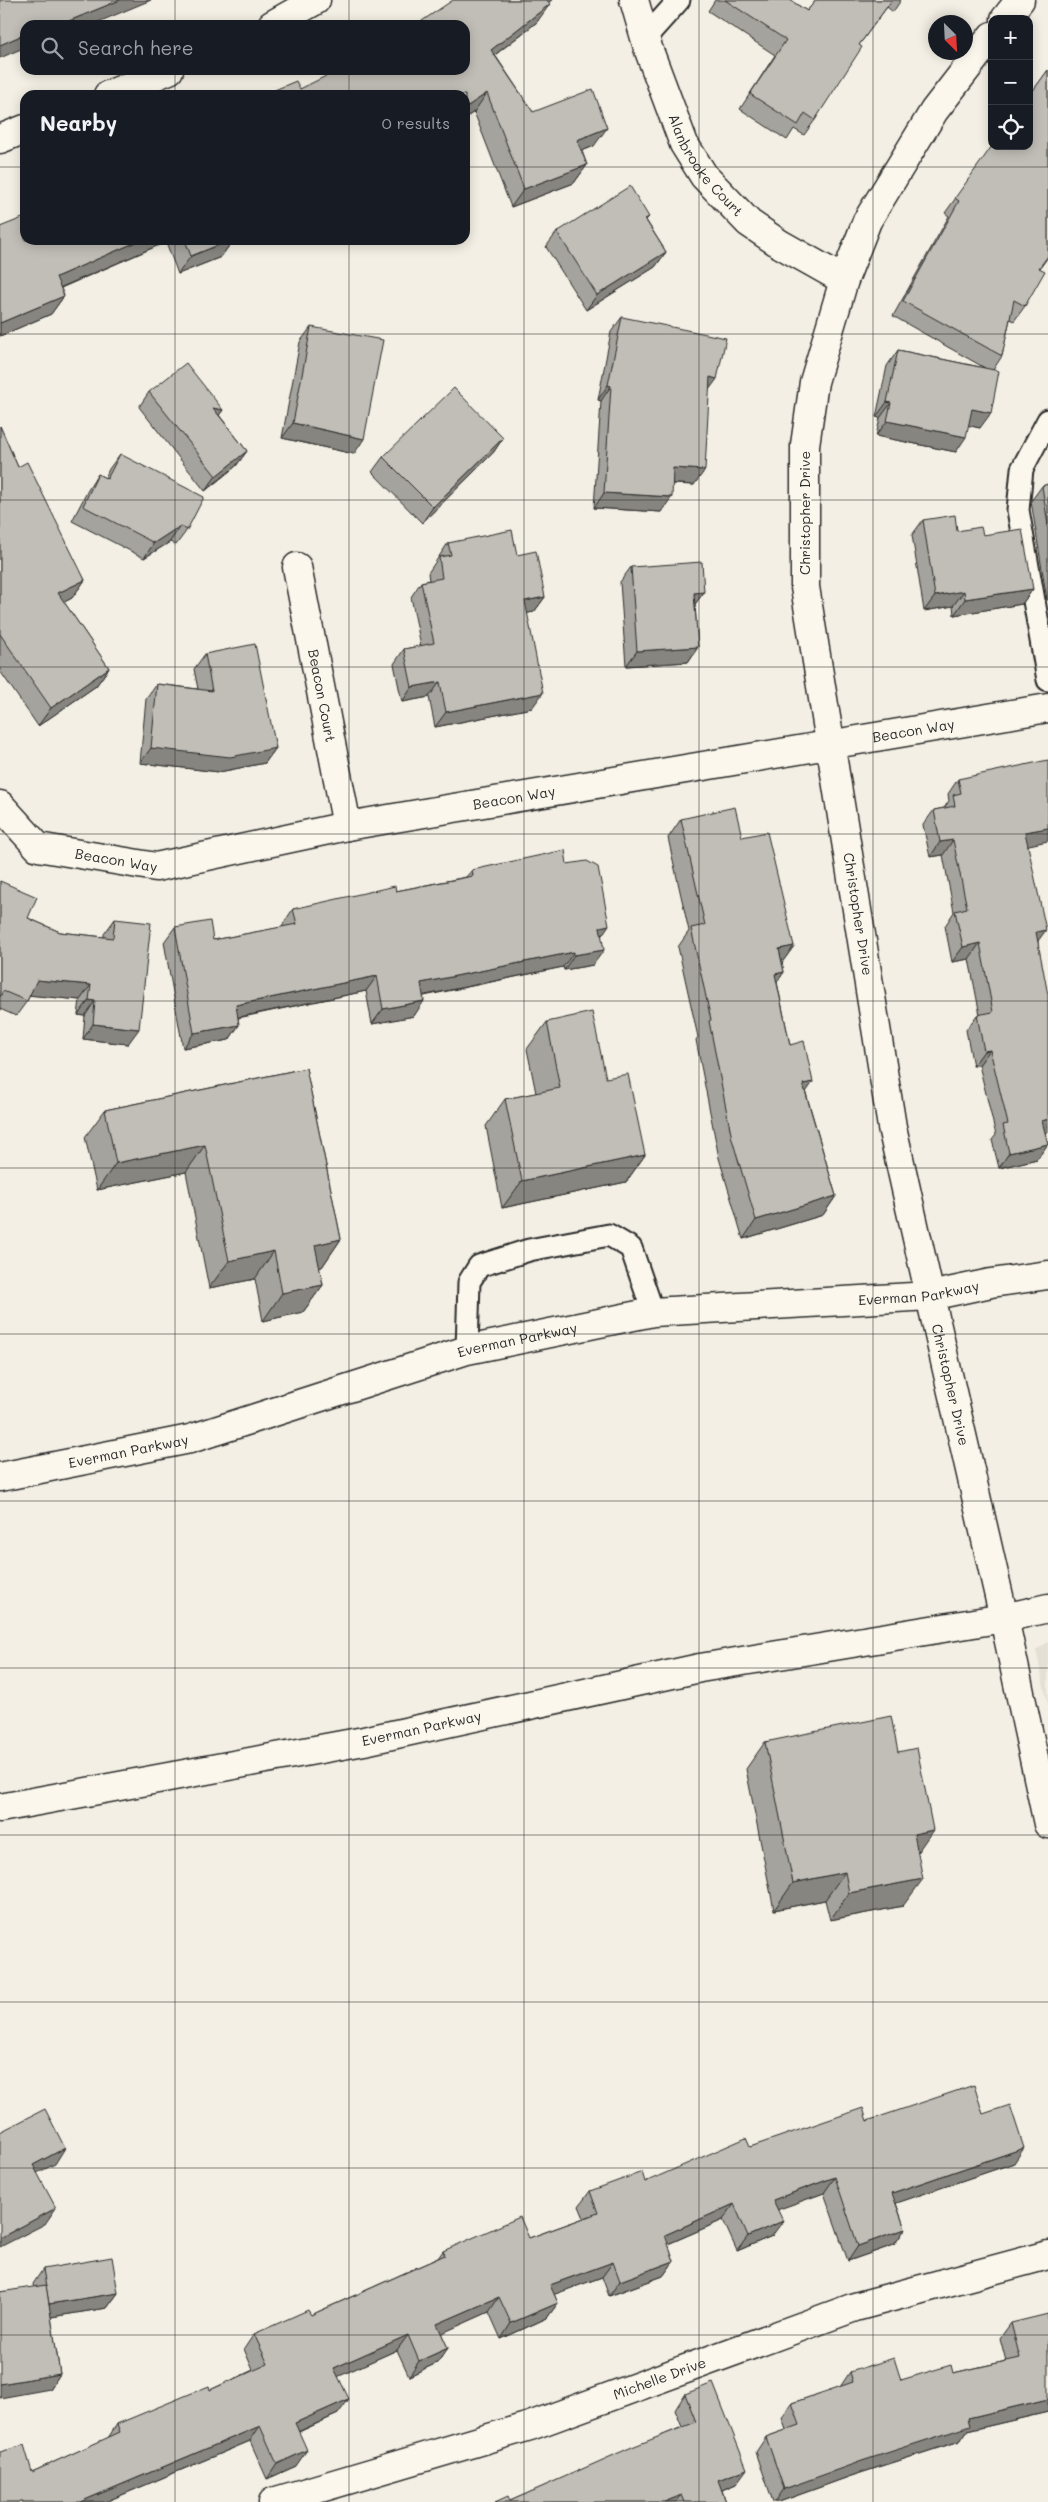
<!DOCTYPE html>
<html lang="en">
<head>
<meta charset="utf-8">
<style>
  body { margin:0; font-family:Mali,sans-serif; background:#20242c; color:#f1f3f6 }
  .controls { position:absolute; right:15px; top:15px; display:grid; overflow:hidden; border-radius:10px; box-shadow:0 2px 12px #0003 }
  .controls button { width:45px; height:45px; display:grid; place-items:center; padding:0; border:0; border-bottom:1px solid #363941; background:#171b24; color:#f1f3f6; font:25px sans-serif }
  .compass { position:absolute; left:928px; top:15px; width:45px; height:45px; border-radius:50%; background:#171b24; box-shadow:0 2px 12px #0003; rotate:156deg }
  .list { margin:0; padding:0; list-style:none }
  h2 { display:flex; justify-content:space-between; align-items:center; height:65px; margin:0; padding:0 20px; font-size:21px }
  h2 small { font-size:16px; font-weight:400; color:#9ea1a6 }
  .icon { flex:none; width:28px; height:28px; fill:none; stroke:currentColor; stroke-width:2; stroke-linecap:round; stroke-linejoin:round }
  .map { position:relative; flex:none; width:1048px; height:2502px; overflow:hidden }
  .search { position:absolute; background:#171b24; box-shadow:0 2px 12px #0003; left:20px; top:20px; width:450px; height:55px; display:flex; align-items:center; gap:12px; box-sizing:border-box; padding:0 18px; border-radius:15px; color:#9ea1a6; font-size:19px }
  .panel { position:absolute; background:#171b24; box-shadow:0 2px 12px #0003; left:20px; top:90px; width:450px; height:155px; border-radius:15px }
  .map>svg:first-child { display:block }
  .built { fill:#e4e0d6 }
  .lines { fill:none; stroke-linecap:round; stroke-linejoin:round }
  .lane-casing { stroke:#2b2b2b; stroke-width:25 }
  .street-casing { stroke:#2b2b2b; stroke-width:31 }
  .secondary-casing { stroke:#2b2b2b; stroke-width:31 }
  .lane { stroke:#fbf7ec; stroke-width:21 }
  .street { stroke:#fbf7ec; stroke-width:28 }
  .secondary { stroke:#fbf7ec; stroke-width:28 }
  .wall { fill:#a5a39d; stroke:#2b2b2b }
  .shaded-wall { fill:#86857f; stroke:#2b2b2b }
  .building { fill:#c0beb6; stroke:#2b2b2b }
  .grid { fill:none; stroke:#2b2b2b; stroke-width:1; stroke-opacity:0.55 }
  .labels { text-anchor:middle; stroke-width:4; stroke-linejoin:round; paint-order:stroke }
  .street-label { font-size:14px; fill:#2b2b2b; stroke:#fbf7ec }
</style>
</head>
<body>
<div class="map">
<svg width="1048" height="2502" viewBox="0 0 1048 2502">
  <rect width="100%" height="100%" fill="#f3efe4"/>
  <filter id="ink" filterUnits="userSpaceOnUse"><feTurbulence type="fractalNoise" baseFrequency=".02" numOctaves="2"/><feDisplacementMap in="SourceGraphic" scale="10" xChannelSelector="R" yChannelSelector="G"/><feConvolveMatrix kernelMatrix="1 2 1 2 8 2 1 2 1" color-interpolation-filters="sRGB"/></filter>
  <g filter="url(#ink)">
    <polygon class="built" points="1048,1642 1048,1705 1036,1650"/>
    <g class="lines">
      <g class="lane-casing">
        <g id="lane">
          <polyline points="645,38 679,0"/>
          <polyline points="1048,420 1022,469 1018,510 1048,680"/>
          <polyline points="467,1350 469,1282 479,1266 529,1250 609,1235 631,1248 653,1312"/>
        </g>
      </g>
      <g class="street-casing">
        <g id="street">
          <path id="s1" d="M634,0L648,48L684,144L704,176L749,223L780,244L844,280"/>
          <polyline points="1005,19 1020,0"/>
          <polyline points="272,25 316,0"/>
          <polyline points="108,95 169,70"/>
          <polyline points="0,139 25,129"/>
          <path id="s2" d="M297,567L347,826"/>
          <path id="s3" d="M0,805L38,847L156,867L347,826L1048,708"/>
          <polyline points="930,1296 892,1127 805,587 805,445 814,382 844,280 867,221 934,111 992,36"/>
          <path id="s4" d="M273,2502L530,2426L855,2307L1048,2255"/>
        </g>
      </g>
      <g class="secondary-casing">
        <g id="secondary">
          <path id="s5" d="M930,1296L1004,1618L1048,1824"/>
          <path id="s6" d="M0,1477L190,1439L467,1350L653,1312L930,1296L991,1283L1048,1275"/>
          <path id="s7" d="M0,1808L364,1741L700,1668L1004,1618L1048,1608"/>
        </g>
      </g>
      <use href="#lane" class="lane"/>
      <use href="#street" class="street"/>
      <use href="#secondary" class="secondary"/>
    </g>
    <g class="wall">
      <polygon points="453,0 552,0 549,2 537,22 495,55 533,112 594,146 582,151 587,165 574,183 511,207 474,112 465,118 465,95 300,89 465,70"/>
      <polygon points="715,0 790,0 807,11 816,0 901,0 893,12 887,7 859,45 815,120 804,135 794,129 787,140 740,109 775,55 708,11"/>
      <polygon points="25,25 25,52 23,53 21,49"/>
      <polygon points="1048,70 1048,257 1040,268 1025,306 1014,321 1010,319 1002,356 993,370 980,428 968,425 956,452 876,436 880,418 876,417 887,366 898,350 985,368 893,316 949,216 945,213"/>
      <polygon points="649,217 646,220 666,252 655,267 586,310 546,247 557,232"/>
      <polygon points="0,227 25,240 233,240 221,257 178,274 166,242 61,288 64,296 51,314 0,336"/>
      <polygon points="622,317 709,390 694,485 672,484 661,512 594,508 601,401 598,400 611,332"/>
      <polygon points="311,327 354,454 282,438 300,342"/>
      <polygon points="149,392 223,410 219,415 247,451 236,466 205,491 139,407"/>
      <polygon points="0,426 18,467 85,580 72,598 64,602 109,668 96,686 38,726 0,671"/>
      <polygon points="503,438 493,453 422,523 372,472 383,457"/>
      <polygon points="120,454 187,530 176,545 170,542 144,558 72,521 88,490 98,474 105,478 109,469"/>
      <polygon points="1048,484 1048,600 1047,600 1031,501 1042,486"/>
      <polygon points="923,520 957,531 983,535 1033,589 1022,604 954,615 953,606 924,611 912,535"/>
      <polygon points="448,543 517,555 545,597 534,612 527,613 532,708 435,727 429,697 402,702 394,664 404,649 421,646 411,597 421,582 429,580 428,573"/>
      <polygon points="631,567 704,592 695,604 698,647 688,662 626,666 620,582"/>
      <polygon points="205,654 276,748 265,763 219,772 140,763 146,699 157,684 198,689 194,669"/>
      <polygon points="958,779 1028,845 1038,941 1045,1133 1048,1144 1037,1159 999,1168 992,1140 996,1135 979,1065 973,1066 966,1030 977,1015 980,1015 969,959 952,962 945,926 954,912 943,855 930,857 923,825 934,810 944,808 949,801 948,794"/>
      <polygon points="681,819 742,837 794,946 782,962 784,972 777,982 790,1045 806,1093 836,1196 823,1215 743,1239 719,1158 696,1040 698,1037 678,947 689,931 668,838"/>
      <polygon points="567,864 601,936 593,965 564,970 563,967 424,996 414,1016 372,1024 366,991 238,1018 239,1025 229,1040 183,1048 164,942 175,927 213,940 283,927 283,924 293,909 396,891 466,877 472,870"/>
      <polygon points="0,881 28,918 60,932 104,937 104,934 115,919 128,1044 83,1039 85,1016 78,1015 80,1000 30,995 27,1001 16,1016 0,1009"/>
      <polygon points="547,1022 606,1078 645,1155 626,1182 502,1208 486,1126 505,1099 536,1093 527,1049"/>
      <polygon points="306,1068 341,1239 322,1267 319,1267 323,1285 303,1312 263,1321 255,1279 209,1288 186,1172 97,1190 85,1137 105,1110"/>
      <polygon points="765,1742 898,1752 917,1853 903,1906 830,1920 825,1900 774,1910 746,1769"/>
      <polygon points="983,2114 1014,2163 896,2203 905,2229 894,2245 848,2261 824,2193 778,2209 772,2236 737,2251 723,2220 668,2244 674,2261 663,2276 609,2296 602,2277 554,2294 558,2303 547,2318 501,2339 489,2312 441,2333 448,2348 437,2363 409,2376 397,2350 338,2376 338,2414 299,2432 296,2466 267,2479 250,2441 105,2502 0,2502 32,2472 108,2438 117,2424 210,2390 253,2370 244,2349 254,2334 311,2315 438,2258 443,2251 529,2238 584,2218 579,2206 590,2191 645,2182 750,2147 867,2121"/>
      <polygon points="43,2269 118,2293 107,2308 51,2317 60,2374 50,2389 33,2284"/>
      <polygon points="1011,2323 1048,2412 967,2431 960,2441 851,2476 779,2502 773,2502 756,2452 766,2437 786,2430 782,2418 792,2403 840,2387 850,2372 901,2380 953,2373 1006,2361 1000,2338"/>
      <polygon points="685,2394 736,2484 722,2490 726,2502 495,2502 510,2501 682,2427 675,2410"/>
    </g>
    <g class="shaded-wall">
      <polygon points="120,0 151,0 91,25 59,25"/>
      <polygon points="550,4 537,22 478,68 491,50"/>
      <polygon points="25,34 25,44 21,49 0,58 0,45"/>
      <polygon points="487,93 474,112 465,118 465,108"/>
      <polygon points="607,128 594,146 564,158 577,140"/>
      <polygon points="587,165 574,183 511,207 524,189"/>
      <polygon points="141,240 167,240 166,242 43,295 56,277"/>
      <polygon points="231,240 233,240 221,257 178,274 191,256"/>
      <polygon points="666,252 655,267 586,310 597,295"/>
      <polygon points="64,296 51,314 0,336 0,323"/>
      <polygon points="710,377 717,379 706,394"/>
      <polygon points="608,385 611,386 601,401 598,400"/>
      <polygon points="887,402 891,403 880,418 876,417"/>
      <polygon points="213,408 223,410 212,425"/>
      <polygon points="972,409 991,413 980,428 961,424"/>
      <polygon points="887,421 966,437 956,452 876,436"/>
      <polygon points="293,423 364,439 354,454 282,438"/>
      <polygon points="503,438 493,453 422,523 433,507"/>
      <polygon points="247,451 236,466 205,491 216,476"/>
      <polygon points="673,468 705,470 694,485 663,483"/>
      <polygon points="604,493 672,497 661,512 594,508"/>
      <polygon points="180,526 170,542 144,558 154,543"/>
      <polygon points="85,580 72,598 45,612 58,593"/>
      <polygon points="1033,589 1022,604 954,615 965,599"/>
      <polygon points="964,591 953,606 924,611 935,596"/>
      <polygon points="704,592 693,607 694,593"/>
      <polygon points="545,597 534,612 514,616 525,601"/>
      <polygon points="698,647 688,662 626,666 637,651"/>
      <polygon points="109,668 96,686 38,726 51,708"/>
      <polygon points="440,682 429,697 402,702 412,687"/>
      <polygon points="543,693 532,708 435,727 446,712"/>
      <polygon points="151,748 276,748 265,763 219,772 140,763"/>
      <polygon points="1048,828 1048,841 1015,848 1025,832"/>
      <polygon points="953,840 943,855 930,857 940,842"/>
      <polygon points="609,925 598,941 600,927"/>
      <polygon points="1046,930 1035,945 1036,932"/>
      <polygon points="980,943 969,959 952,962 963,947"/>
      <polygon points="794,946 781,964 779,949"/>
      <polygon points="604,950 593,965 564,970 574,955"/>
      <polygon points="574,952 563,967 411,998 421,983"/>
      <polygon points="784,972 771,991 775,974"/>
      <polygon points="377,976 366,991 225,1020 236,1005"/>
      <polygon points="37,980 91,985 80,1000 26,995"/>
      <polygon points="89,1000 95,1001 85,1016 78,1015"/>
      <polygon points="424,1001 414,1016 372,1024 383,1009"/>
      <polygon points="93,1024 139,1029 128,1044 83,1039"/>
      <polygon points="239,1025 229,1040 183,1048 194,1033"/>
      <polygon points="990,1050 979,1065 973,1066 984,1051"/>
      <polygon points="813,1082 800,1101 803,1084"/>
      <polygon points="1048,1119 1048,1132 1031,1136 1042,1121"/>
      <polygon points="1048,1144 1037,1159 999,1168 1009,1153"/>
      <polygon points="205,1145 186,1172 97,1190 116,1163"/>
      <polygon points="645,1155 626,1182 502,1208 522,1181"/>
      <polygon points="836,1196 823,1215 743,1239 756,1220"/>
      <polygon points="341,1239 322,1267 295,1272 315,1245"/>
      <polygon points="274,1251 255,1279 209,1288 229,1261"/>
      <polygon points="323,1285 303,1312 263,1321 282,1293"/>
      <polygon points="933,1830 914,1857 914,1834"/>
      <polygon points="845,1872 825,1900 774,1910 793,1883"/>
      <polygon points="923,1879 903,1906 830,1920 849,1893"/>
      <polygon points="65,2148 55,2164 23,2180 33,2165"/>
      <polygon points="1024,2148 1014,2163 882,2208 892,2193"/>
      <polygon points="835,2177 824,2193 763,2215 773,2200"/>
      <polygon points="734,2204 723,2220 654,2250 665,2235"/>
      <polygon points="56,2208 45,2224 0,2247 0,2238"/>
      <polygon points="783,2221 772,2236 737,2251 748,2236"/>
      <polygon points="905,2229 894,2245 848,2261 858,2246"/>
      <polygon points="674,2261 663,2276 609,2296 620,2281"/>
      <polygon points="613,2262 602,2277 539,2300 550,2285"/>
      <polygon points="118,2293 107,2308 39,2319 49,2304"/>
      <polygon points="499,2297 489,2312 427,2340 437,2324"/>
      <polygon points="558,2303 547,2318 501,2339 511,2323"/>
      <polygon points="408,2335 397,2350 324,2383 334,2368"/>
      <polygon points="448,2348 437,2363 409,2376 419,2361"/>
      <polygon points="60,2374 50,2389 0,2398 0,2384"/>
      <polygon points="349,2399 338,2414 284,2438 295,2423"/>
      <polygon points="1048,2399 1048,2412 967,2431 960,2441 851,2476 779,2502 775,2502 784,2489 968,2418"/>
      <polygon points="260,2426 250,2441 105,2502 80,2502"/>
      <polygon points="307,2450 296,2466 267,2479 277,2464"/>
      <polygon points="747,2469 736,2484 708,2496 718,2480"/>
      <polygon points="682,2495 676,2502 664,2502"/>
    </g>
    <g class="building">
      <polygon points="0,0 120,0 59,25 25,25 25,34 0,45"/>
      <polygon points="453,0 547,0 550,4 491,50 533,112 593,89 607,128 577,140 587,165 524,189 487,93 465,108 465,95 263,95 296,81 300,89 338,70 465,70 465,25 416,25"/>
      <polygon points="725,0 790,0 807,11 816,0 892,0 859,45 862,47 815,120 805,113 798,125 750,94 786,40"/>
      <polygon points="1048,70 1048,256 1039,268 1045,271 1025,306 1014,300 1002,356 903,301 959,201 955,198 992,146 1029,146 1029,96"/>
      <polygon points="630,186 649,217 645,219 666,252 597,295 557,232"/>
      <polygon points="25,217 25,240 141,240 56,277 64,296 0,323 0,227"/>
      <polygon points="185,240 231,240 191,256"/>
      <polygon points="622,317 726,338 717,379 710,377 705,470 673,468 672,497 604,493 611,386 608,385"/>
      <polygon points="311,327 383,340 364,439 293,423"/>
      <polygon points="898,350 999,371 991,413 972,409 966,437 887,421 891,403 887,402"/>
      <polygon points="186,363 223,410 213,408 247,451 216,476 149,392"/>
      <polygon points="454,388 503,438 433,507 383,457"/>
      <polygon points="0,426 18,467 27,462 85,580 58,593 109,668 51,708 0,634"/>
      <polygon points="120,454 204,497 187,530 180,526 154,543 83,506 98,474 107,479"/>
      <polygon points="1048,484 1048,525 1042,486"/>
      <polygon points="955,515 957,531 981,527 983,535 1022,529 1033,589 965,599 964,591 935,596 923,520"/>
      <polygon points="512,530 517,555 536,551 545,597 525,601 543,693 446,712 440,682 412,687 404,649 434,643 421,582 442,578 439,557 451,555 448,543"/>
      <polygon points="702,562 704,592 694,593 698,647 637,651 631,567"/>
      <polygon points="255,644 276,748 230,757 151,748 157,684 212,691 205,654"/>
      <polygon points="1048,760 1048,828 1025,832 1046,930 1036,932 1048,995 1048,1119 1042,1121 1048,1144 1009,1153 1003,1125 1008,1124 990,1050 984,1051 977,1015 993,1012 980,943 963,947 955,911 967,908 953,840 940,842 934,810 955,806 953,795 961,793 958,779"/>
      <polygon points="735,807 742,837 767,832 794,946 779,949 784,972 775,974 790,1045 804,1041 813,1082 803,1084 836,1196 756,1220 732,1139 709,1021 711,1020 691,928 705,925 681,819"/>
      <polygon points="565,850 567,864 587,861 598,867 609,925 600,927 604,950 574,955 574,952 421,983 424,1001 383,1009 377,976 236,1005 239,1025 194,1033 175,927 210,921 213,940 297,924 293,909 395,886 396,891 473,876 472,870"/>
      <polygon points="0,881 37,897 28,918 60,932 113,938 115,919 151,923 139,1029 93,1024 95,1001 89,1000 91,985 37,980 27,1001 3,991 0,997"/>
      <polygon points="592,1012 606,1078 628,1074 645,1155 522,1181 505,1099 560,1088 547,1022"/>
      <polygon points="306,1068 341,1239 315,1245 323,1285 282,1293 274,1251 229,1261 205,1145 116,1163 105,1110"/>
      <polygon points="891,1716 898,1752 917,1748 933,1830 914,1834 923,1879 849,1893 845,1872 793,1883 765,1742"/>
      <polygon points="974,2085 983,2114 1010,2105 1024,2148 892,2193 905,2229 858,2246 835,2177 773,2200 783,2221 748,2236 734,2204 665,2235 674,2261 620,2281 613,2262 550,2285 558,2303 511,2323 499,2297 437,2324 448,2348 419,2361 408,2335 334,2368 349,2399 295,2423 307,2450 277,2464 260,2426 80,2502 0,2502 0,2452 24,2445 32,2472 120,2432 117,2424 209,2386 210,2390 268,2364 254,2334 308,2310 311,2315 445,2255 443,2251 520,2217 529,2238 598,2213 590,2191 642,2172 645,2182 746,2138 750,2147 863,2108 867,2121"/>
      <polygon points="45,2109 65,2148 33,2165 56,2208 0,2238 0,2132"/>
      <polygon points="112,2257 118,2293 49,2304 43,2269"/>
      <polygon points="46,2285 60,2374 0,2384 0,2292"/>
      <polygon points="1048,2314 1048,2399 968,2418 970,2426 862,2461 784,2489 766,2437 800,2425 792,2403 853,2382 850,2372 894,2358 901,2380 951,2365 953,2373 1020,2358 1011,2323"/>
      <polygon points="713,2383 747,2469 718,2480 726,2502 685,2502 682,2495 664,2502 495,2502 508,2496 510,2501 632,2447 696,2422 685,2394"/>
    </g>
  </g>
  <path class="grid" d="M175,0V25M349,0V25M524,0V2502M699,0V2502M873,0V2502M175,70V95M349,70V95M0,167H25M465,167H1048M175,240V2502M349,240V2502M0,334H1048M0,500H1048M0,667H1048M0,834H1048M0,1001H1048M0,1168H1048M0,1334H1048M0,1501H1048M0,1668H1048M0,1835H1048M0,2002H1048M0,2168H1048M0,2335H1048"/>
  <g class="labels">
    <g class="street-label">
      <text dy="5" stroke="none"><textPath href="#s1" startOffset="182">Alanbrooke Court</textPath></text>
      <text transform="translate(805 513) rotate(-90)" y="5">Christopher Drive</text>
      <text dy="5" stroke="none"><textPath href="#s2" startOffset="131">Beacon Court</textPath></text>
      <text dy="5" stroke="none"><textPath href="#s3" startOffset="946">Beacon Way</textPath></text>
      <text dy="5" stroke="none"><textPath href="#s3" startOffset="541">Beacon Way</textPath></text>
      <text dy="5" stroke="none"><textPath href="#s3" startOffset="136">Beacon Way</textPath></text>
      <text transform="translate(858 914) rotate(81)" y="5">Christopher Drive</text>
      <text dy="5" stroke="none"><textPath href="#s6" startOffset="941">Everman Parkway</textPath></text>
      <text dy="5" stroke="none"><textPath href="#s6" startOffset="536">Everman Parkway</textPath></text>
      <text dy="5" stroke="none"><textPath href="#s5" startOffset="91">Christopher Drive</textPath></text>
      <text dy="5" stroke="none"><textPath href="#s6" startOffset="131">Everman Parkway</textPath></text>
      <text dy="5" stroke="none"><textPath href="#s7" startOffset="429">Everman Parkway</textPath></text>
      <text dy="5" stroke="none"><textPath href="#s4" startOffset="406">Michelle Drive</textPath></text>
    </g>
  </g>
</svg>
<div class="controls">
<button>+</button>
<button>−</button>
<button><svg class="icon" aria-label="locate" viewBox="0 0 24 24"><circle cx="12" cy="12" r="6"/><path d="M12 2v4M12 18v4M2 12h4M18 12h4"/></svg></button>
</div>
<svg class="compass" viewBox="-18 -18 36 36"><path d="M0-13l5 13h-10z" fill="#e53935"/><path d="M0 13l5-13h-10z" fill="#9ea1a6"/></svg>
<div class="search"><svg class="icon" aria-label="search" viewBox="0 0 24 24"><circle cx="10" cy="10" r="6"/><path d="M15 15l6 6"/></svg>Search here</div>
<section class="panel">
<h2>Nearby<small>0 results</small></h2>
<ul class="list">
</ul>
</section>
</div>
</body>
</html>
